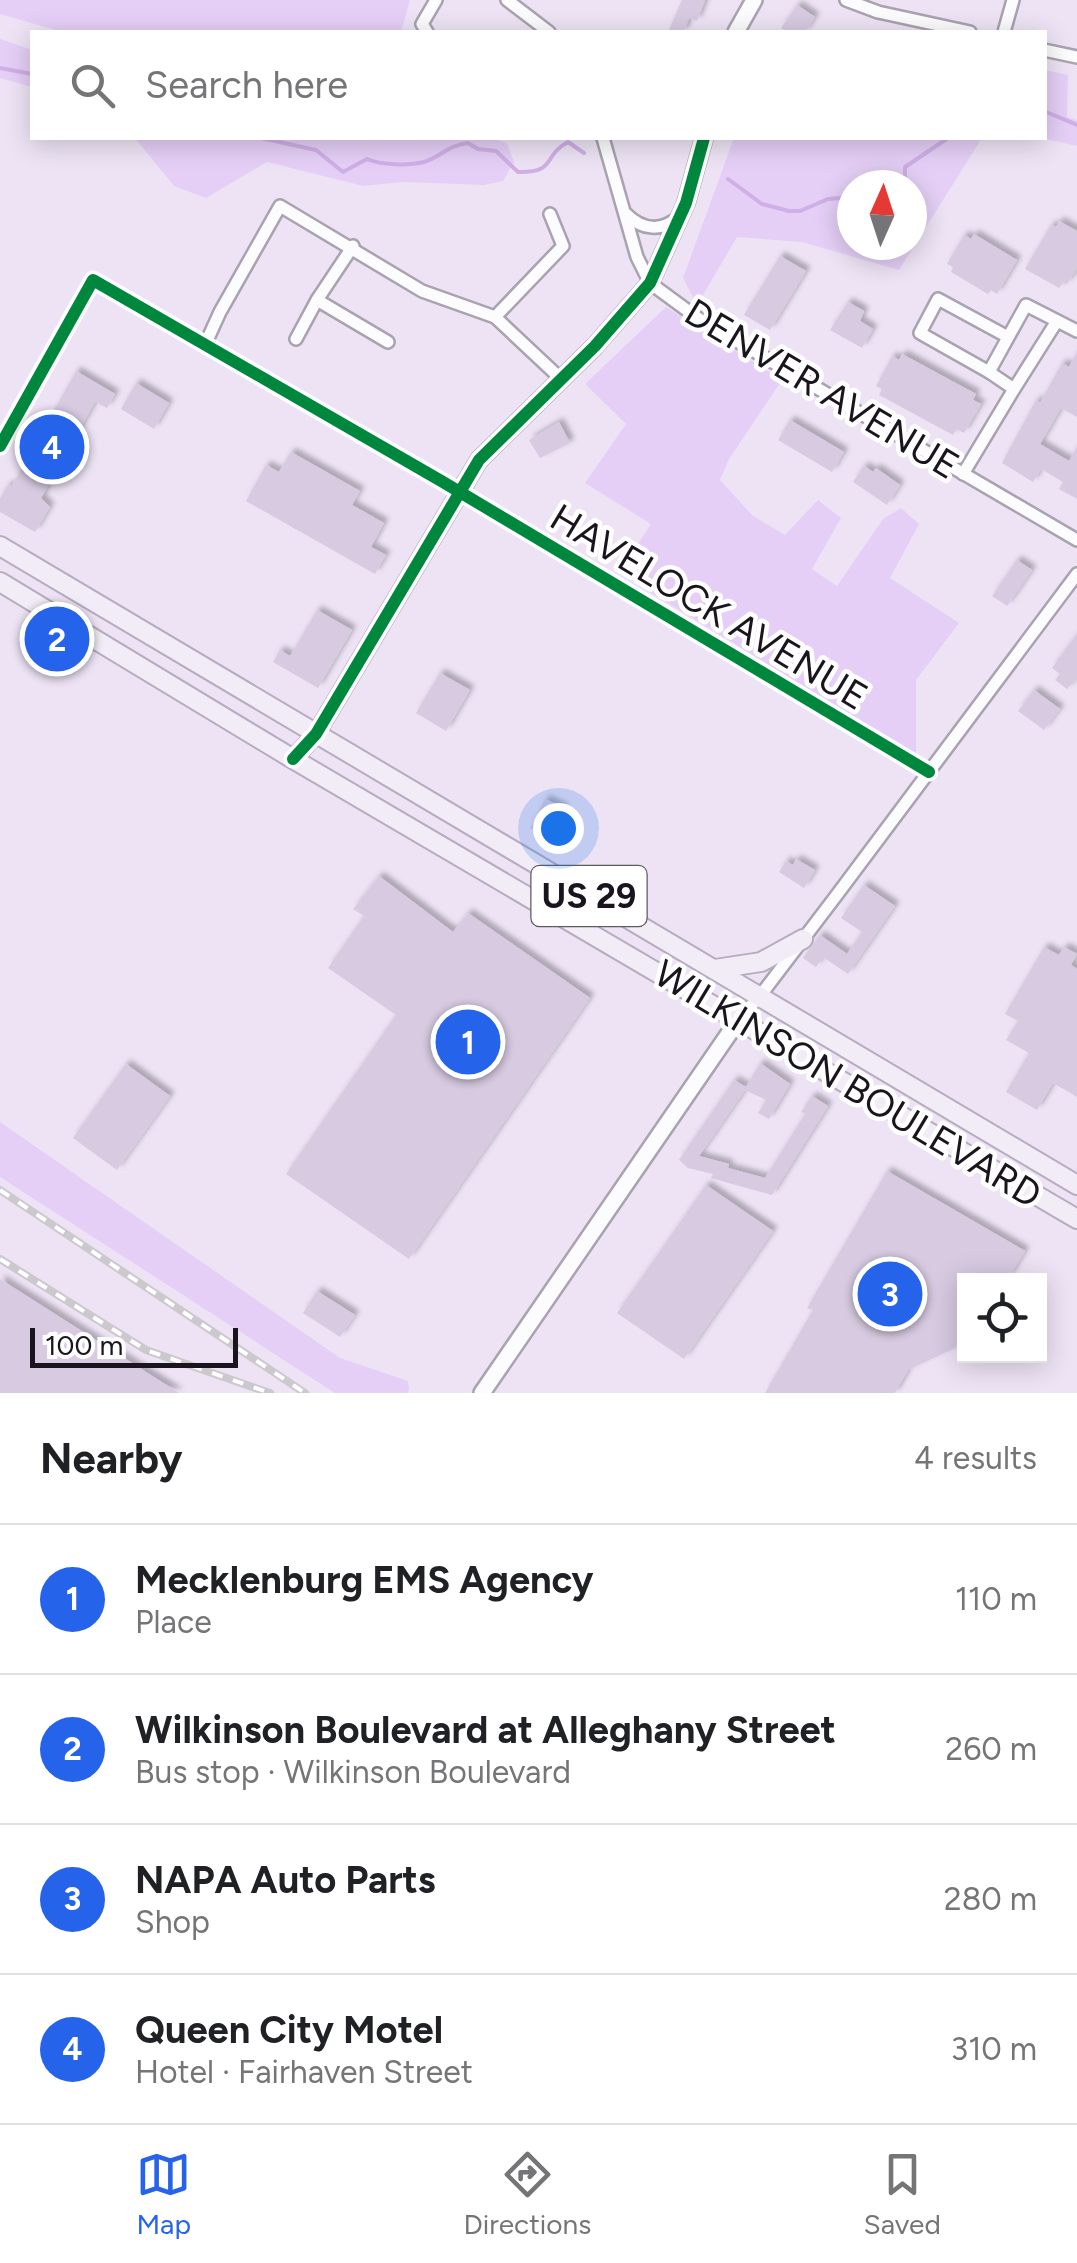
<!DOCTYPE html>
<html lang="en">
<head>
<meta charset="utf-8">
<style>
  body { margin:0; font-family:Figtree,sans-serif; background:#f2f2f2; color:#202124 }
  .controls { position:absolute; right:30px; bottom:30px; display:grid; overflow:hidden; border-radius:0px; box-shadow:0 5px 25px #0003 }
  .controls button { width:90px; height:90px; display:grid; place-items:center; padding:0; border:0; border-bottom:2px solid #e0e0e0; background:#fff; color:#202124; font:50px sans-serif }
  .compass { position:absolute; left:837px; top:170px; width:90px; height:90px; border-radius:50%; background:#fff; box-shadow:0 5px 25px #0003; rotate:3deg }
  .scale { position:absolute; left:30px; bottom:25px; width:208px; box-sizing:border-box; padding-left:10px; border:5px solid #1a141f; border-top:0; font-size:28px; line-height:35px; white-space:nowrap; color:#1a141f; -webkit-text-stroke:8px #fff; paint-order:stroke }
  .you { position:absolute; left:558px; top:828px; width:35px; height:35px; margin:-25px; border:8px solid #fff; border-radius:50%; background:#1a73e8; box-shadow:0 0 0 15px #1a73e833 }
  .badge { display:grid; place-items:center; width:65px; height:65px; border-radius:50%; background:#2563eb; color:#fff; font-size:32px; font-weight:700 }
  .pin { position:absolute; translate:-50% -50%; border:5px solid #fff; box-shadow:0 2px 10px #0006 }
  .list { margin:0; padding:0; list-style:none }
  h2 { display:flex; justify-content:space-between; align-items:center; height:130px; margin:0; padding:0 40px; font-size:42px }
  h2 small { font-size:32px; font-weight:400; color:#757577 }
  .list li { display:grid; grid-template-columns:65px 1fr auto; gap:30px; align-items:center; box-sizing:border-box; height:150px; padding:0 40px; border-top:2px solid #e0e0e0 }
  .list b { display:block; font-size:38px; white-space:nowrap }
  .list p { margin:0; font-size:32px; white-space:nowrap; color:#757577 }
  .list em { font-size:32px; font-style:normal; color:#757577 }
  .icon { flex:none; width:55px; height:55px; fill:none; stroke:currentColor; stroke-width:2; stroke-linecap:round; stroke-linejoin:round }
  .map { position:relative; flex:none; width:1077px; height:1393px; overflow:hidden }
  .search { position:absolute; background:#fff; box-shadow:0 5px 25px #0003; left:30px; right:30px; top:30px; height:110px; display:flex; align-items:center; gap:25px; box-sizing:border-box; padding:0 35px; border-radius:0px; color:#757577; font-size:38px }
  .sheet { height:730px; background:#fff }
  nav { display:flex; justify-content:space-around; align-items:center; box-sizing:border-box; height:140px; border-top:2px solid #e0e0e0; background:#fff; font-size:28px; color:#757577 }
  nav a { display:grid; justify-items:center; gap:5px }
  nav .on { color:#2563eb }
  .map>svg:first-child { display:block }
  .green { fill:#e5cff6; fill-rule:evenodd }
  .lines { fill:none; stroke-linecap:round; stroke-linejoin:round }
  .stream { stroke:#cfafe6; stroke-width:4 }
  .building { fill:#d7cae1; filter:url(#shadow) }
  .street-casing { stroke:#a9a2af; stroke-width:16 }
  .secondary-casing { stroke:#a9a2af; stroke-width:20 }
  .primary-casing { stroke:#b7abc0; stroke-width:22 }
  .street { stroke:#fcfbfe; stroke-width:11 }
  .secondary { stroke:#fcfbfe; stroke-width:15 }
  .primary { stroke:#f1ecf5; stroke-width:18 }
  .rail-casing { stroke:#cbc9cd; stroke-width:8 }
  .rail { stroke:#fff; stroke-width:4; stroke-dasharray:11; stroke-linecap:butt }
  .cycleway-casing { stroke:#fff; stroke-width:19 }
  .cycleway { stroke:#00873e; stroke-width:12 }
  .labels { text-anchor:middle; stroke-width:9; stroke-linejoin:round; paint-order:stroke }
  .shield { fill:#fff; stroke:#5f5a62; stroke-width:2.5 }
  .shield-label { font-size:35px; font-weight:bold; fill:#1a141f }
  .street-label { font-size:38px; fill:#1a141f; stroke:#fff }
</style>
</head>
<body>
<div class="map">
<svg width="1077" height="1393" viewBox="0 0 1077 1393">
  <defs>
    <filter id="shadow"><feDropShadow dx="4.5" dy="-4.5" stdDeviation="2.5" flood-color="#0004"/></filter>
  </defs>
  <rect width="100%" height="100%" fill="#ede3f5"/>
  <g class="green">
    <polygon points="0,0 410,0 401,32 62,32 0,14"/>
    <polygon points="0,39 32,50 32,87 0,78"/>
    <polygon points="1045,70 1068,75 1067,117 1077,120 1077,146 1041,138 1044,138"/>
    <polygon points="135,138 490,138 507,143 514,162 503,181 484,185 403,182 363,186 267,162 206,198 174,186"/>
    <path d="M734,138H982L899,270L802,242L737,237L697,305L683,278ZM852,185H912V245H852Z"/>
    <polygon points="666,307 782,380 729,459 720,480 753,516 785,535 818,500 841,518 812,569 837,586 883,519 901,508 919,524 890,578 959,623 916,680 916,755 619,573 651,524 585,483 626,424 585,384"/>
    <polygon points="0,1122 340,1358 408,1381 409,1390 407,1393 335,1393 0,1177"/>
  </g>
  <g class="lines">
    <g class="stream">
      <polyline points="0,68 32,74"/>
      <polyline points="1044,111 1077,125"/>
      <path d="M261,138L316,150L343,172L367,159C381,165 408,166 424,162C441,157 446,146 468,143L478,149L496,151L518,172C557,173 542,156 568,142L584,153"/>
      <polyline points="728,179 762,204 789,211 800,211 828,199 852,197"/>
      <polyline points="901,185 905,178 905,167 948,138"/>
    </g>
  </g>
  <g class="building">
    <polygon points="682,0 705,0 697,21 689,18 684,32 668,32"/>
    <polygon points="797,5 815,17 805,32 788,32 781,28"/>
    <polygon points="1059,221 1077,231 1077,268 1067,284 1063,282 1059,288 1025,269 1051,225 1056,227"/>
    <polygon points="974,234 1017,260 997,294 991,290 988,294 951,272 953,267 947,264 964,235 971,239"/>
    <polygon points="780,256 806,271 770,330 744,315"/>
    <polygon points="848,302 864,311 860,321 873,329 862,348 830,330"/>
    <polygon points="1077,352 1077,417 1061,408 1040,444 1069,461 1077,447 1077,499 1059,489 1063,482 1041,469 1033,482 1002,463 1036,400 1040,403 1062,363 1069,367"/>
    <polygon points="902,354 976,394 973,400 981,404 964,433 957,429 953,435 879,395 882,389 876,386 892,356 899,360"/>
    <polygon points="76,371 115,394 107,408 95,402 41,498 50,507 35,532 0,512 0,498 8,485 12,486"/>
    <polygon points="136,383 169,403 154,429 121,409"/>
    <polygon points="790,420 844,452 832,472 778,440"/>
    <polygon points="559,422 570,443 540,458 529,440"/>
    <polygon points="291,452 360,491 352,505 384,523 371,547 386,555 375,574 246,501 266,465 279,472"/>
    <polygon points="864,466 873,472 876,468 900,485 887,505 853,482"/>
    <polygon points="1017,560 1032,570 1007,606 992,596"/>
    <polygon points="317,610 352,630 318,688 273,662 280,650 290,656"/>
    <polygon points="1077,634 1077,677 1067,689 1055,680 1060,674 1052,668"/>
    <polygon points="440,673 470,690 446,731 416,713"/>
    <polygon points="1034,690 1060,709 1044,730 1018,711"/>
    <polygon points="545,799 564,808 549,838 530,828"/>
    <polygon points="796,859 815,870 804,888 779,872 786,861 793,865"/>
    <polygon points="379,876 453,932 468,913 590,998 409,1259 286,1174 396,1015 328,968 364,916 353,909"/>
    <polygon points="864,885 895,906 848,974 823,957 816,967 803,958 820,935 847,954 862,932 841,918"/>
    <polygon points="1044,947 1059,955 1064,947 1077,954 1071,965 1077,969 1077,1097 1053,1083 1037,1110 1006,1092 1029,1053 1006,1040 1018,1021 1005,1014"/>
    <polygon points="760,1063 790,1084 769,1119 758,1113 766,1100 745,1090 699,1156 729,1164 728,1168 765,1178 805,1114 801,1112 812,1096 828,1106 772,1195 711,1178 713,1174 688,1168 679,1160 734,1080 746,1087"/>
    <polygon points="126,1064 170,1096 117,1170 73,1138"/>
    <polygon points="887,1171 1025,1251 1008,1279 999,1274 995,1280 964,1280 964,1332 955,1348 908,1370 895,1393 765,1393 813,1310 807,1308"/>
    <polygon points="706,1185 773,1231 684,1359 617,1313"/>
    <polygon points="0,1279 179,1393 0,1393"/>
    <polygon points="317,1291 355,1315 340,1337 303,1313"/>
  </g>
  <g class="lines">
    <g class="street-casing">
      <g id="street">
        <polyline points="507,0 549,32"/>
        <polyline points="846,0 878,12 970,32"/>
        <polyline points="427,32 422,24 436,0"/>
        <polyline points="1004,32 1013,0"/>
        <polyline points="1044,50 1077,57"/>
        <polyline points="603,138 637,257 650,283 699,319 1077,540"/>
        <path d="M626,214C642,230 661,232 679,217"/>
        <polyline points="317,300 388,342"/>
        <polyline points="495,317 563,246 550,214"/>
        <polyline points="1008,337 938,299 920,333 989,372 1026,305 1077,331"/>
        <polyline points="296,339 317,300 353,246"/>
        <polyline points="205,345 220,312 280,206 422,291 495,317 560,378"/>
        <polyline points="1014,389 1057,321"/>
        <polyline points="0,446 93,280 443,482 929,772"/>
        <polyline points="963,474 1014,389 989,372"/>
        <polyline points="739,1019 760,996 836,896 1077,574"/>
      </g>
    </g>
    <g class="secondary-casing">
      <g id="secondary">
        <polyline points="736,32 754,0"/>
        <polyline points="293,759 316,734 479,460 595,346 650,283 686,203 704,138"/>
        <polyline points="482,1393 739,1019"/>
      </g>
    </g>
    <g class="primary-casing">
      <g id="primary">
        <polyline points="0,546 1077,1185"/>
        <polyline points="0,582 293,759 1077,1219"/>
        <polyline points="715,969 761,962 803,939"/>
      </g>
    </g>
    <use href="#street" class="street"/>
    <use href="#secondary" class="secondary"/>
    <use href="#primary" class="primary"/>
    <g class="rail-casing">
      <g id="rail">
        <polyline points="0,1190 305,1393"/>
        <polyline points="0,1259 146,1350 270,1393"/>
      </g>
    </g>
    <use href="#rail" class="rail"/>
    <g class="cycleway-casing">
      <g id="cycleway">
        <polyline points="0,446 93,280 443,482 929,772"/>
        <polyline points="293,759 316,734 479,460 595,346 650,283 686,203 704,138"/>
      </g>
    </g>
    <use href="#cycleway" class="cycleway"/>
  </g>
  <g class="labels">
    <rect class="shield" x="531.5" y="866" width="115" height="60" rx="8"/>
    <g class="shield-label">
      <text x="589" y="908">US 29</text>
    </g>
    <g class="street-label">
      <text transform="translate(822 389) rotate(31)" y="13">DENVER AVENUE</text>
      <text transform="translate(709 607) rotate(31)" y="13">HAVELOCK AVENUE</text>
      <text transform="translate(848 1084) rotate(31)" y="13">WILKINSON BOULEVARD</text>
    </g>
  </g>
</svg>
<div class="controls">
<button><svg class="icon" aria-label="locate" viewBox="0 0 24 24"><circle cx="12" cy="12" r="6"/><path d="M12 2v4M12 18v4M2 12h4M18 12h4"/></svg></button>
</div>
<svg class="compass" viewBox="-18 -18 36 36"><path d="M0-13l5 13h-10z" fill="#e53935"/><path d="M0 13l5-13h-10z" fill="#757577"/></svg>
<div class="scale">100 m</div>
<div class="you"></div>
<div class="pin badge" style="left:468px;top:1042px">1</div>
<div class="pin badge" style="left:57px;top:639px">2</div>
<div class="pin badge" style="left:890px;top:1294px">3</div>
<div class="pin badge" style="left:52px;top:447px">4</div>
<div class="search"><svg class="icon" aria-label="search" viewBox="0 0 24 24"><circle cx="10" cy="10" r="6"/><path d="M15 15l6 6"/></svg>Search here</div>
</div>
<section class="sheet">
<h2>Nearby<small>4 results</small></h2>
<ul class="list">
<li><span class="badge">1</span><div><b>Mecklenburg EMS Agency</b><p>Place</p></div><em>110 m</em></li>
<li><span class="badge">2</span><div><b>Wilkinson Boulevard at Alleghany Street</b><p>Bus stop · Wilkinson Boulevard</p></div><em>260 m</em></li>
<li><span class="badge">3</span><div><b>NAPA Auto Parts</b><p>Shop</p></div><em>280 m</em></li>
<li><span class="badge">4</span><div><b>Queen City Motel</b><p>Hotel · Fairhaven Street</p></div><em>310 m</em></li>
</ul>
</section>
<nav>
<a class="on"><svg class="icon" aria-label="map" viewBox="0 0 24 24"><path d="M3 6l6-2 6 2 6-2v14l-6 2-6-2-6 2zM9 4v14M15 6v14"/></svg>Map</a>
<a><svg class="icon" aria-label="directions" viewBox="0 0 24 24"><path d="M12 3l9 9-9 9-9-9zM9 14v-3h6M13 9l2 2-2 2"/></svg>Directions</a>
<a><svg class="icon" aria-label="saved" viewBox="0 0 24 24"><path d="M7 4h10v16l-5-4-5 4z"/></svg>Saved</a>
</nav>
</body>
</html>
